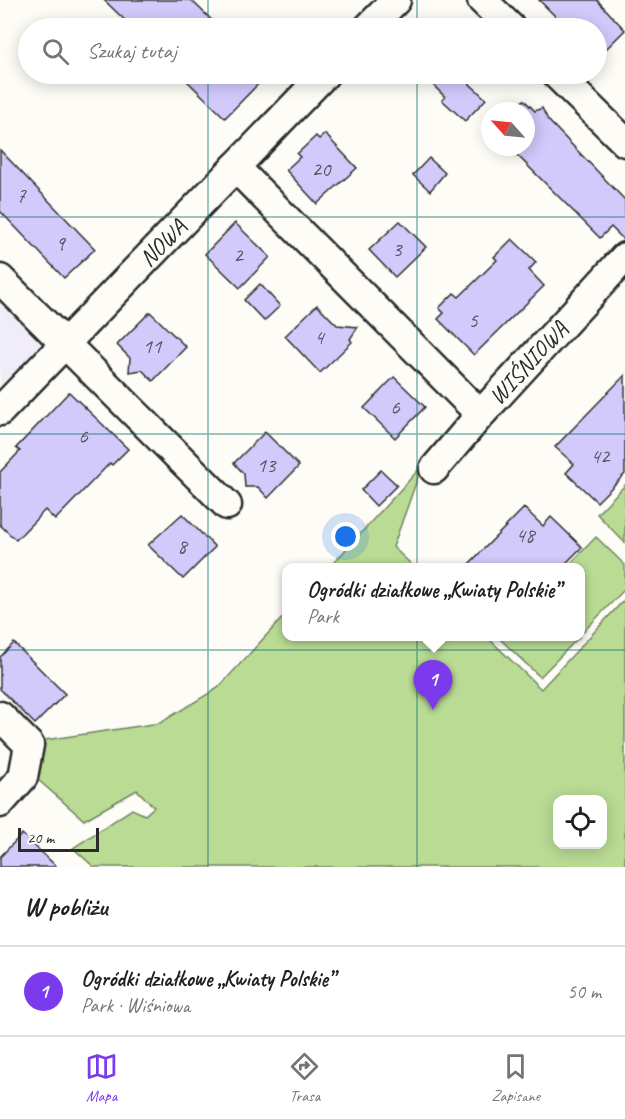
<!DOCTYPE html>
<html lang="pl">
<head>
<meta charset="utf-8">
<style>
  body { margin:0; font-family:Caveat,sans-serif; background:#f2f2f2; color:#202124 }
  .controls { position:absolute; right:18px; bottom:18px; display:grid; overflow:hidden; border-radius:12px; box-shadow:0 3px 15px #0003 }
  .controls button { width:54px; height:54px; display:grid; place-items:center; padding:0; border:0; border-bottom:2px solid #e0e0e0; background:#fff; color:#202124; font:30px sans-serif }
  .compass { position:absolute; left:481px; top:102px; width:54px; height:54px; border-radius:50%; background:#fff; box-shadow:0 3px 15px #0003; rotate:297deg }
  .scale { position:absolute; left:18px; bottom:15px; width:81px; box-sizing:border-box; padding-left:6px; border:3px solid #2b2b2b; border-top:0; font-size:16px; line-height:21px; white-space:nowrap; color:#2b2b2b; -webkit-text-stroke:4px #fdfcf7; paint-order:stroke }
  .you { position:absolute; left:346px; top:537px; width:21px; height:21px; margin:-15px; border:4px solid #fff; border-radius:50%; background:#1a73e8; box-shadow:0 0 0 9px #1a73e833 }
  .badge { display:grid; place-items:center; width:39px; height:39px; border-radius:50%; background:#7c3aed; color:#fff; font-size:20px; font-weight:700 }
  .pin { position:absolute; translate:-50% -50px; filter:drop-shadow(0 2px 3px #0008) }
  .pin::after { content:''; position:absolute; top:32px; width:21px; height:18px; background:inherit; clip-path:polygon(0 0,100% 0,50% 100%) }
  .popup { position:absolute; left:282px; top:563px; width:303px; height:78px; box-sizing:border-box; display:grid; place-content:center; border-radius:12px; background:#fff; filter:drop-shadow(0 2px 4px #0005); font-size:20px; white-space:nowrap; color:#757577 }
  .popup b { font-size:22px; color:#202124 }
  .popup::after { content:''; position:absolute; left:50%; top:100%; margin-left:-12px; border:12px solid transparent; border-top-color:#fff }
  .list { margin:0; padding:0; list-style:none }
  h2 { display:flex; justify-content:space-between; align-items:center; height:78px; margin:0; padding:0 24px; font-size:26px }
  h2 small { font-size:20px; font-weight:400; color:#757577 }
  .list li { display:grid; grid-template-columns:39px 1fr auto; gap:18px; align-items:center; box-sizing:border-box; height:90px; padding:0 24px; border-top:2px solid #e0e0e0 }
  .list b { display:block; font-size:22px; white-space:nowrap }
  .list p { margin:0; font-size:20px; white-space:nowrap; color:#757577 }
  .list em { font-size:20px; font-style:normal; color:#757577 }
  .icon { flex:none; width:33px; height:33px; fill:none; stroke:currentColor; stroke-width:2; stroke-linecap:round; stroke-linejoin:round }
  .map { position:relative; flex:none; width:625px; height:867px; overflow:hidden }
  .search { position:absolute; background:#fff; box-shadow:0 3px 15px #0003; left:18px; right:18px; top:18px; height:66px; display:flex; align-items:center; gap:15px; box-sizing:border-box; padding:0 21px; border-radius:33px; color:#757577; font-size:22px }
  .sheet { height:168px; background:#fff }
  nav { display:flex; justify-content:space-around; align-items:center; box-sizing:border-box; height:84px; border-top:2px solid #e0e0e0; background:#fff; font-size:16px; color:#757577 }
  nav a { display:grid; justify-items:center; gap:3px }
  nav .on { color:#7c3aed }
  .map>svg:first-child { display:block }
  .built { fill:#f0edf8 }
  .green { fill:#b9db94; stroke:#728360; stroke-width:1.5; fill-rule:evenodd }
  .building { fill:#d3cafc; stroke:#2b2b2b; stroke-width:1.5 }
  .lines { fill:none; stroke-linecap:round; stroke-linejoin:round }
  .street-casing { stroke:#2b2b2b; stroke-width:33 }
  .street { stroke:#fdfcf7; stroke-width:28 }
  .grid { fill:none; stroke:#0f766e; stroke-width:1.5; stroke-opacity:0.55 }
  .labels { text-anchor:middle; stroke-width:4.5; stroke-linejoin:round; paint-order:stroke }
  .number-label { font-size:21px; fill:#55535f }
  .street-label { font-size:24px; fill:#2b2b2b; stroke:#fdfcf7 }
</style>
</head>
<body>
<div class="map">
<svg width="625" height="867" viewBox="0 0 625 867">
  <rect width="100%" height="100%" fill="#fdfcf7"/>
  <filter id="ink" filterUnits="userSpaceOnUse"><feTurbulence type="fractalNoise" baseFrequency=".0167" numOctaves="2"/><feDisplacementMap in="SourceGraphic" scale="12" xChannelSelector="R" yChannelSelector="G"/><feConvolveMatrix kernelMatrix="1 2 1 2 8 2 1 2 1" color-interpolation-filters="sRGB"/></filter>
  <g filter="url(#ink)">
    <polygon class="built" points="0,290 55,344 0,399"/>
    <g class="green">
      <polygon points="422,466 393,547 414,567 329,568"/>
      <polygon points="625,485 625,543 597,514"/>
      <polygon points="596,537 625,565 625,589 580,635 580,568 567,567"/>
      <path d="M625,599V867H94L73,848L132,809L145,815L154,807L137,790L84,820L37,779L45,740L160,723L218,688L286,614V636L487,637L541,689ZM558,800H602V844H558Z"/>
      <polygon points="500,637 500,636 579,637 540,677 499,638"/>
    </g>
    <g class="building">
      <polygon points="104,0 191,0 220,28 133,28"/>
      <polygon points="539,0 597,0 625,30 597,58 597,28 567,28"/>
      <polygon points="180,74 268,74 225,118"/>
      <polygon points="422,74 459,74 486,99 465,121 442,100 445,97"/>
      <polygon points="524,100 535,111 542,108 548,120 625,200 625,241 611,227 600,238 509,147 526,147 526,111 504,111 508,108 512,110"/>
      <polygon points="325,134 357,168 317,204 286,170 300,157 297,154 316,136 319,139"/>
      <polygon points="0,150 95,249 64,278 0,211"/>
      <polygon points="429,158 445,173 430,191 413,175"/>
      <polygon points="400,221 426,247 395,277 369,250"/>
      <polygon points="235,223 270,257 240,288 205,254"/>
      <polygon points="512,239 536,262 529,270 544,286 474,355 438,319 444,313 439,308 454,293 459,297 497,260 494,257"/>
      <polygon points="260,284 280,306 264,321 244,300"/>
      <polygon points="317,305 337,325 358,327 350,339 352,342 320,373 285,336"/>
      <polygon points="150,312 186,347 153,381 142,370 129,372 130,358 117,345"/>
      <polygon points="625,375 625,474 597,502 566,473 574,464 555,447"/>
      <polygon points="394,377 425,407 395,438 364,408"/>
      <polygon points="69,392 128,449 112,465 110,463 55,520 45,510 16,540 0,525 0,472 20,451 16,448"/>
      <polygon points="265,432 299,466 268,498 258,487 245,487 244,474 234,463"/>
      <polygon points="381,470 397,485 376,506 361,490"/>
      <polygon points="524,508 543,526 551,517 582,547 562,567 466,567"/>
      <polygon points="182,514 215,547 183,579 148,545"/>
      <polygon points="14,643 65,694 35,724 0,689 0,657"/>
      <polygon points="22,834 57,867 0,867 0,857"/>
    </g>
    <g class="lines">
      <g class="street-casing">
        <g id="street">
          <polyline points="482,0 511,28"/>
          <polyline points="368,28 396,0"/>
          <polyline points="556,74 625,142"/>
          <polyline points="235,167 468,402"/>
          <polyline points="0,279 227,505"/>
          <path id="s1" d="M0,411L325,74"/>
          <path id="s2" d="M434,469L481,414L625,257"/>
          <polyline points="0,716 29,745 23,777 0,803"/>
        </g>
      </g>
      <use href="#street" class="street"/>
    </g>
  </g>
  <path class="grid" d="M208,0V28M417,0V28M208,74V867M417,74V867M0,217H625M0,434H625M0,650H625"/>
  <g class="labels">
    <g class="number-label">
      <text x="321" y="176">20</text>
      <text x="21" y="202">7</text>
      <text x="60" y="250">9</text>
      <text x="397" y="256">3</text>
      <text x="238" y="262">2</text>
      <text x="473" y="327">5</text>
      <text x="319" y="344">4</text>
      <text x="152" y="353">11</text>
      <text x="395" y="414">6</text>
      <text x="83" y="443">6</text>
      <text x="600" y="463">42</text>
      <text x="266" y="472">13</text>
      <text x="525" y="542">48</text>
      <text x="182" y="553">8</text>
    </g>
    <g class="street-label">
      <text dy="8" stroke="none"><textPath href="#s1" startOffset="234">NOWA</textPath></text>
      <text dy="8" stroke="none"><textPath href="#s2" startOffset="142">WIŚNIOWA</textPath></text>
    </g>
  </g>
</svg>
<div class="controls">
<button><svg class="icon" aria-label="locate" viewBox="0 0 24 24"><circle cx="12" cy="12" r="6"/><path d="M12 2v4M12 18v4M2 12h4M18 12h4"/></svg></button>
</div>
<svg class="compass" viewBox="-18 -18 36 36"><path d="M0-13l5 13h-10z" fill="#e53935"/><path d="M0 13l5-13h-10z" fill="#757577"/></svg>
<div class="scale">20 m</div>
<div class="you"></div>
<div class="pin badge" style="left:433px;top:710px">1</div>
<div class="popup"><b>Ogródki działkowe „Kwiaty Polskie”</b>Park</div>
<div class="search"><svg class="icon" aria-label="search" viewBox="0 0 24 24"><circle cx="10" cy="10" r="6"/><path d="M15 15l6 6"/></svg>Szukaj tutaj</div>
</div>
<section class="sheet">
<h2>W pobliżu<small></small></h2>
<ul class="list">
<li><span class="badge">1</span><div><b>Ogródki działkowe „Kwiaty Polskie”</b><p>Park · Wiśniowa</p></div><em>50 m</em></li>
</ul>
</section>
<nav>
<a class="on"><svg class="icon" aria-label="map" viewBox="0 0 24 24"><path d="M3 6l6-2 6 2 6-2v14l-6 2-6-2-6 2zM9 4v14M15 6v14"/></svg>Mapa</a>
<a><svg class="icon" aria-label="directions" viewBox="0 0 24 24"><path d="M12 3l9 9-9 9-9-9zM9 14v-3h6M13 9l2 2-2 2"/></svg>Trasa</a>
<a><svg class="icon" aria-label="saved" viewBox="0 0 24 24"><path d="M7 4h10v16l-5-4-5 4z"/></svg>Zapisane</a>
</nav>
</body>
</html>
